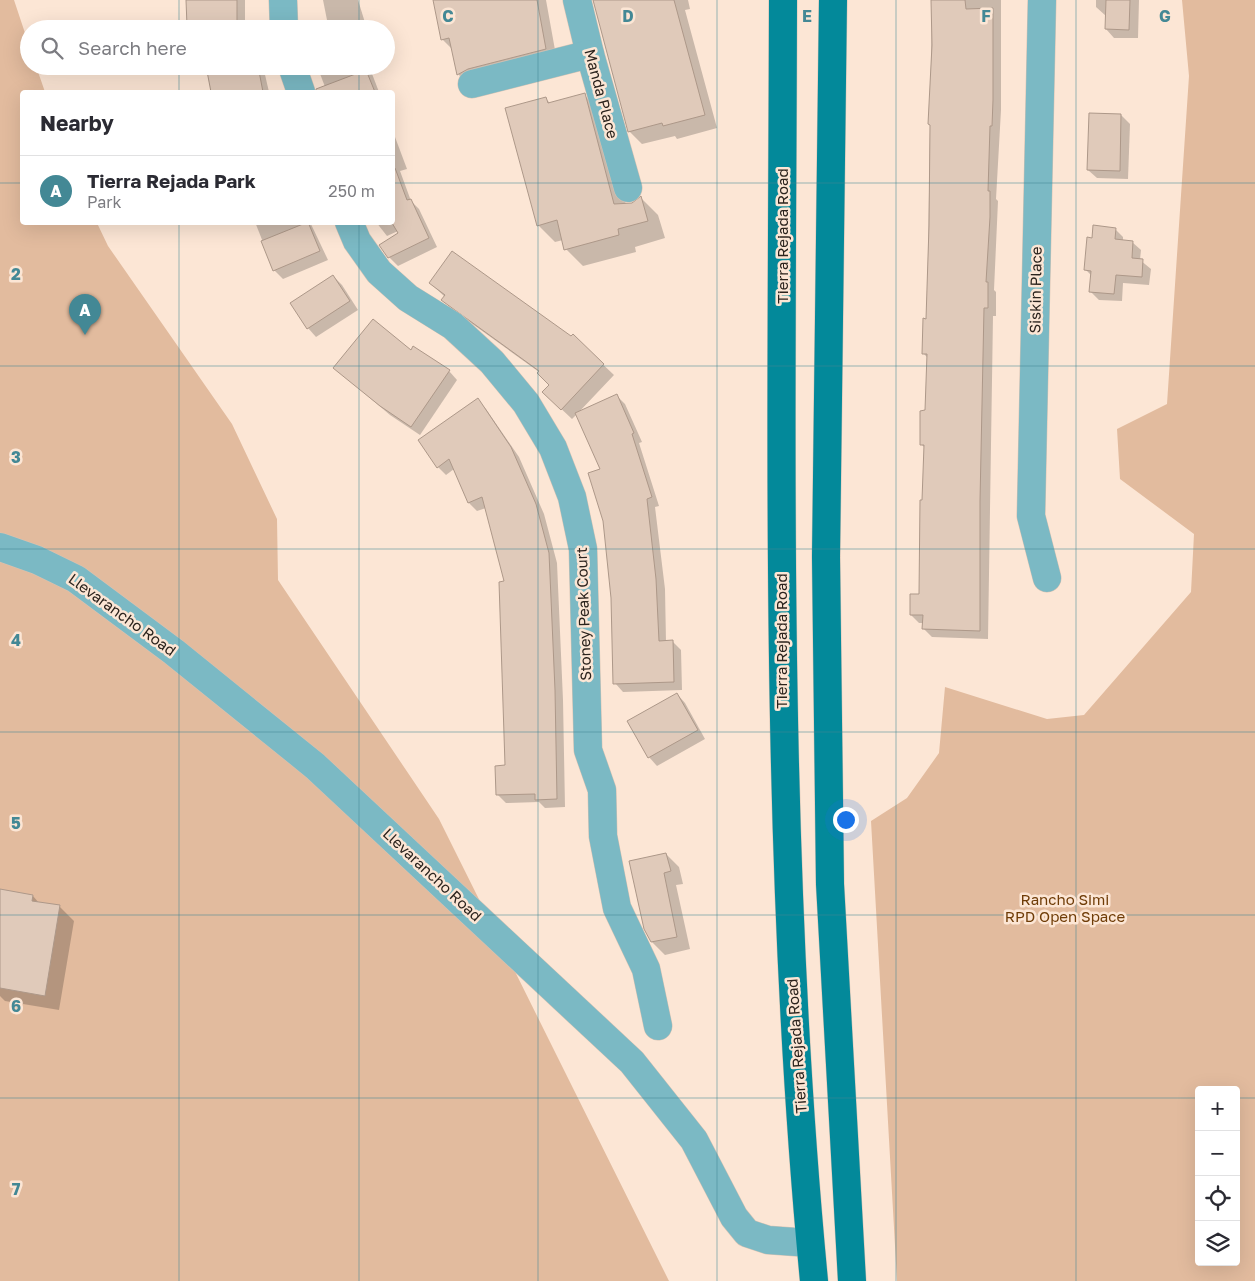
<!DOCTYPE html>
<html lang="en">
<head>
<meta charset="utf-8">
<style>
  body { margin:0; font-family:"Golos Text",sans-serif; background:#f7f7f7; color:#2b2b33 }
  .controls { position:absolute; right:15px; bottom:15px; display:grid; overflow:hidden; border-radius:5px; box-shadow:0 5px 20px #0002 }
  .controls button { width:45px; height:45px; display:grid; place-items:center; padding:0; border:0; border-bottom:1px solid #e1e1e2; background:#fff; color:#2b2b33; font:25px sans-serif }
  .you { position:absolute; left:845px; top:819px; width:18px; height:18px; margin:-12px; border:4px solid #fff; border-radius:50%; background:#1a73e8; box-shadow:0 0 0 8px #1a73e833 }
  .badge { display:grid; place-items:center; width:32px; height:32px; border-radius:50%; background:#438895; color:#fff; font-size:16px; font-weight:700 }
  .pin { position:absolute; translate:-50% -41px; filter:drop-shadow(0 1px 2px #0008) }
  .pin::after { content:''; position:absolute; top:26px; width:18px; height:15px; background:inherit; clip-path:polygon(0 0,100% 0,50% 100%) }
  .list { margin:0; padding:0; list-style:none }
  h2 { display:flex; justify-content:space-between; align-items:center; height:65px; margin:0; padding:0 20px; font-size:21px }
  h2 small { font-size:16px; font-weight:400; color:#7c7c81 }
  .list li { display:grid; grid-template-columns:32px 1fr auto; gap:15px; align-items:center; box-sizing:border-box; height:70px; padding:0 20px; border-top:1px solid #e1e1e2 }
  .list b { display:block; font-size:19px; white-space:nowrap }
  .list p { margin:0; font-size:16px; white-space:nowrap; color:#7c7c81 }
  .list em { font-size:16px; font-style:normal; color:#7c7c81 }
  .icon { flex:none; width:28px; height:28px; fill:none; stroke:currentColor; stroke-width:2; stroke-linecap:round; stroke-linejoin:round }
  .map { position:relative; flex:none; width:1255px; height:1281px; overflow:hidden }
  .search { position:absolute; background:#fff; box-shadow:0 5px 20px #0002; left:20px; top:20px; width:375px; height:55px; display:flex; align-items:center; gap:12px; box-sizing:border-box; padding:0 18px; border-radius:28px; color:#7c7c81; font-size:19px }
  .panel { position:absolute; background:#fff; box-shadow:0 5px 20px #0002; left:20px; top:90px; width:375px; height:135px; border-radius:5px }
  .map>svg:first-child { display:block }
  .green { fill:#e2bb9e; fill-rule:evenodd }
  .shadow { fill:#0003 }
  .building { fill:#e0caba; stroke:#ad9889 }
  .lines { fill:none; stroke-linecap:round; stroke-linejoin:round }
  .minor-casing { stroke:#d6c3b4; stroke-width:29 }
  .major-casing { stroke:#d6c3b4; stroke-width:29 }
  .minor { stroke:#7bb9c4; stroke-width:28 }
  .major { stroke:#03899a; stroke-width:28 }
  .grid { fill:none; stroke:#438895; stroke-width:1; stroke-opacity:0.55 }
  .labels { text-anchor:middle; stroke-width:5; stroke-linejoin:round; paint-order:stroke }
  .street-label { font-size:15px; fill:#2b231d; stroke:#fce6d5 }
  .park-label { font-size:15px; fill:#6f3c07; stroke:#fce6d5 }
  .grid-label { font-size:16px; text-anchor:middle; font-weight:bold; fill:#438895; stroke:#fce6d5; stroke-width:5; stroke-linejoin:round; paint-order:stroke }
</style>
</head>
<body>
<div class="map">
<svg width="1255" height="1281" viewBox="0 0 1255 1281">
  <rect width="100%" height="100%" fill="#fce6d5"/>
  <g class="green">
    <polygon points="0,0 14,0 29,45 29,66 36,66 45,92 22,92 22,222 97,223 108,246 232,424 277,519 278,580 439,819 669,1281 0,1281"/>
    <path d="M1182,0H1255V1281H897L871,821L907,798L939,753L945,687L1047,719L1084,715L1191,592L1194,534L1120,479L1117,429L1167,404L1189,76ZM1199,1090H1236V1262H1199Z"/>
  </g>
  <g class="shadow">
    <polygon points="188,0 245,0 245,29 192,29 188,25"/>
    <polygon points="323,0 358,0 367,29 314,29 312,24 327,20"/>
    <polygon points="434,0 546,0 557,61 470,86 459,75 453,50 442,39"/>
    <polygon points="594,0 688,0 690,9 685,10 717,128 677,139 675,136 642,144 629,131"/>
    <polygon points="932,0 1001,0 1001,110 996,199 998,201 994,290 996,292 996,316 993,316 988,639 932,637 923,628 924,623 919,623 911,615 920,596 925,448 921,444 927,412 928,358 923,353 927,320"/>
    <polygon points="1096,0 1139,0 1138,38 1114,38 1106,29 1106,16 1096,7"/>
    <polygon points="214,66 263,66 269,92 212,92 207,67"/>
    <polygon points="317,66 369,66 379,92 327,92"/>
    <polygon points="584,95 602,112 626,205 632,204 641,198 658,215 665,238 635,247 636,252 583,266 566,249 563,240 555,242 538,225 546,99 551,104"/>
    <polygon points="1121,115 1130,124 1128,179 1097,178 1088,170"/>
    <polygon points="392,129 407,169 400,171 411,201 419,209 437,247 398,266 389,257 399,233 398,231 387,236 376,222 392,222"/>
    <polygon points="255,222 310,222 328,260 283,279 274,270"/>
    <polygon points="1115,229 1123,237 1123,241 1132,242 1141,250 1140,260 1151,269 1149,285 1123,283 1122,301 1099,300 1090,291 1092,276 1086,270 1093,239"/>
    <polygon points="333,276 342,285 358,310 316,337 308,328"/>
    <polygon points="430,283 571,338 573,336 614,375 578,413 616,395 625,404 642,442 639,443 659,506 655,507 665,589 666,642 673,642 681,650 682,690 623,692 615,683 612,598 602,469 577,414 572,419 554,402 551,385 539,372 453,310 443,300 445,297"/>
    <polygon points="411,352 449,371 457,380 420,435 390,415 335,368"/>
    <polygon points="478,400 486,409 519,457 544,514 557,563 563,700 565,807 545,808 539,802 506,803 497,794 506,767 506,583 486,508 477,511 469,503 454,469 446,475 438,467"/>
    <polygon points="677,694 685,703 705,739 657,766 649,757"/>
    <polygon points="666,854 679,867 683,884 676,885 690,949 665,955 652,942"/>
    <polygon points="0,891 33,896 39,903 59,906 74,921 59,1010 5,1001 0,996"/>
  </g>
  <g class="building">
    <polygon points="186,0 237,0 237,29 211,29 211,25 187,26"/>
    <polygon points="433,0 537,0 546,49 468,69 457,75 449,38 441,40"/>
    <polygon points="593,0 674,0 705,115 663,126 662,123 628,132"/>
    <polygon points="931,0 965,0 966,9 993,8 993,100 992,126 990,126 988,191 990,191 990,217 986,282 988,282 988,308 984,308 980,501 980,631 922,629 923,615 910,615 910,594 919,594 920,500 922,500 924,445 920,445 920,411 925,410 927,354 922,354 923,318 926,319 929,226 930,125 928,124 932,45"/>
    <polygon points="1106,0 1130,0 1129,30 1105,29"/>
    <polygon points="206,66 258,66 263,92 211,92"/>
    <polygon points="366,70 375,92 316,92 316,89"/>
    <polygon points="585,93 614,204 632,203 641,196 648,221 618,229 619,235 564,250 557,220 537,226 505,108 546,97 548,103"/>
    <polygon points="1089,113 1121,114 1120,171 1087,170"/>
    <polygon points="395,168 407,200 411,199 429,238 388,258 379,245 398,233 392,223 392,169"/>
    <polygon points="308,222 320,251 273,271 261,241"/>
    <polygon points="1093,225 1116,228 1115,239 1133,241 1132,258 1143,259 1142,277 1116,275 1114,294 1089,292 1091,271 1084,270 1087,237 1092,238"/>
    <polygon points="452,251 571,336 573,334 604,364 561,410 542,392 549,385 537,373 539,371 441,300 445,295 429,283"/>
    <polygon points="333,275 350,301 307,329 290,303"/>
    <polygon points="373,319 411,350 413,346 450,370 411,427 380,406 333,368"/>
    <polygon points="617,394 634,433 632,434 652,497 647,499 656,579 659,641 673,640 674,682 613,684 611,598 603,521 588,473 600,469 575,413"/>
    <polygon points="478,398 511,447 536,504 549,553 555,690 557,799 535,800 535,794 496,795 495,766 505,765 499,582 504,581 482,497 468,503 449,459 437,468 418,440"/>
    <polygon points="677,693 698,730 648,758 627,721"/>
    <polygon points="666,853 671,871 664,873 677,937 651,942 644,929 629,861"/>
    <polygon points="0,889 33,895 32,901 60,905 45,996 0,988"/>
  </g>
  <g class="lines">
    <g class="minor-casing">
      <g id="minor">
        <polyline points="283,0 284,29"/>
        <polyline points="577,0 590,54 628,188"/>
        <polyline points="1042,0 1031,516 1047,578"/>
        <polyline points="292,66 301,92"/>
        <polyline points="472,84 590,54"/>
        <polyline points="349,222 357,241 379,272 408,298 453,326 492,362 526,403 553,448 572,497 583,549 588,750 602,790 603,836 617,908 646,969 658,1026"/>
        <polyline points="0,547 37,560 76,579 174,652 315,766 632,1062 694,1140 734,1217 747,1233 768,1240 810,1243"/>
      </g>
    </g>
    <g class="major-casing">
      <g id="major">
        <path d="M783,0C782,427 773,855 814,1281"/>
        <polyline points="833,0 826,557 830,884 852,1281"/>
      </g>
    </g>
    <use href="#minor" class="minor"/>
    <use href="#major" class="major"/>
  </g>
  <path class="grid" d="M179,0V29M359,0V29M538,0V1281M717,0V1281M896,0V1281M1076,0V1281M179,66V92M359,66V92M0,183H22M392,183H1255M179,222V1281M359,222V1281M0,366H1255M0,549H1255M0,732H1255M0,915H1255M0,1098H1199M1236,1098H1255"/>
  <g class="labels">
    <g class="street-label">
      <text transform="translate(601 94) rotate(75)" y="5">Manda Place</text>
      <text transform="translate(783 236) rotate(-90)" y="5">Tierra Rejada Road</text>
      <text transform="translate(1036 290) rotate(-89)" y="5">Siskin Place</text>
      <text transform="translate(584 614) rotate(-92)" y="5">Stoney Peak Court</text>
      <text transform="translate(122 615) rotate(36)" y="5">Llevarancho Road</text>
      <text transform="translate(782 641) rotate(-90)" y="5">Tierra Rejada Road</text>
      <text transform="translate(432 875) rotate(43)" y="5">Llevarancho Road</text>
      <text transform="translate(797 1046) rotate(-94)" y="5">Tierra Rejada Road</text>
    </g>
    <g class="park-label">
      <text x="1065" y="905">Rancho Simi<tspan x="1065" dy="17">RPD Open Space</tspan></text>
    </g>
  </g>
  <g class="grid-label">
    <text x="448" y="22">C</text>
    <text x="628" y="22">D</text>
    <text x="807" y="22">E</text>
    <text x="986" y="22">F</text>
    <text x="1165" y="22">G</text>
    <text x="16" y="280">2</text>
    <text x="16" y="463">3</text>
    <text x="16" y="646">4</text>
    <text x="16" y="829">5</text>
    <text x="16" y="1012">6</text>
    <text x="16" y="1195">7</text>
  </g>
</svg>
<div class="controls">
<button>+</button>
<button>−</button>
<button><svg class="icon" aria-label="locate" viewBox="0 0 24 24"><circle cx="12" cy="12" r="6"/><path d="M12 2v4M12 18v4M2 12h4M18 12h4"/></svg></button>
<button><svg class="icon" aria-label="layers" viewBox="0 0 24 24"><path d="M12 4l9 5-9 5-9-5zM3 14l9 5 9-5"/></svg></button>
</div>
<div class="you"></div>
<div class="pin badge" style="left:85px;top:335px">A</div>
<div class="search"><svg class="icon" aria-label="search" viewBox="0 0 24 24"><circle cx="10" cy="10" r="6"/><path d="M15 15l6 6"/></svg>Search here</div>
<section class="panel">
<h2>Nearby<small></small></h2>
<ul class="list">
<li><span class="badge">A</span><div><b>Tierra Rejada Park</b><p>Park</p></div><em>250 m</em></li>
</ul>
</section>
</div>
</body>
</html>
